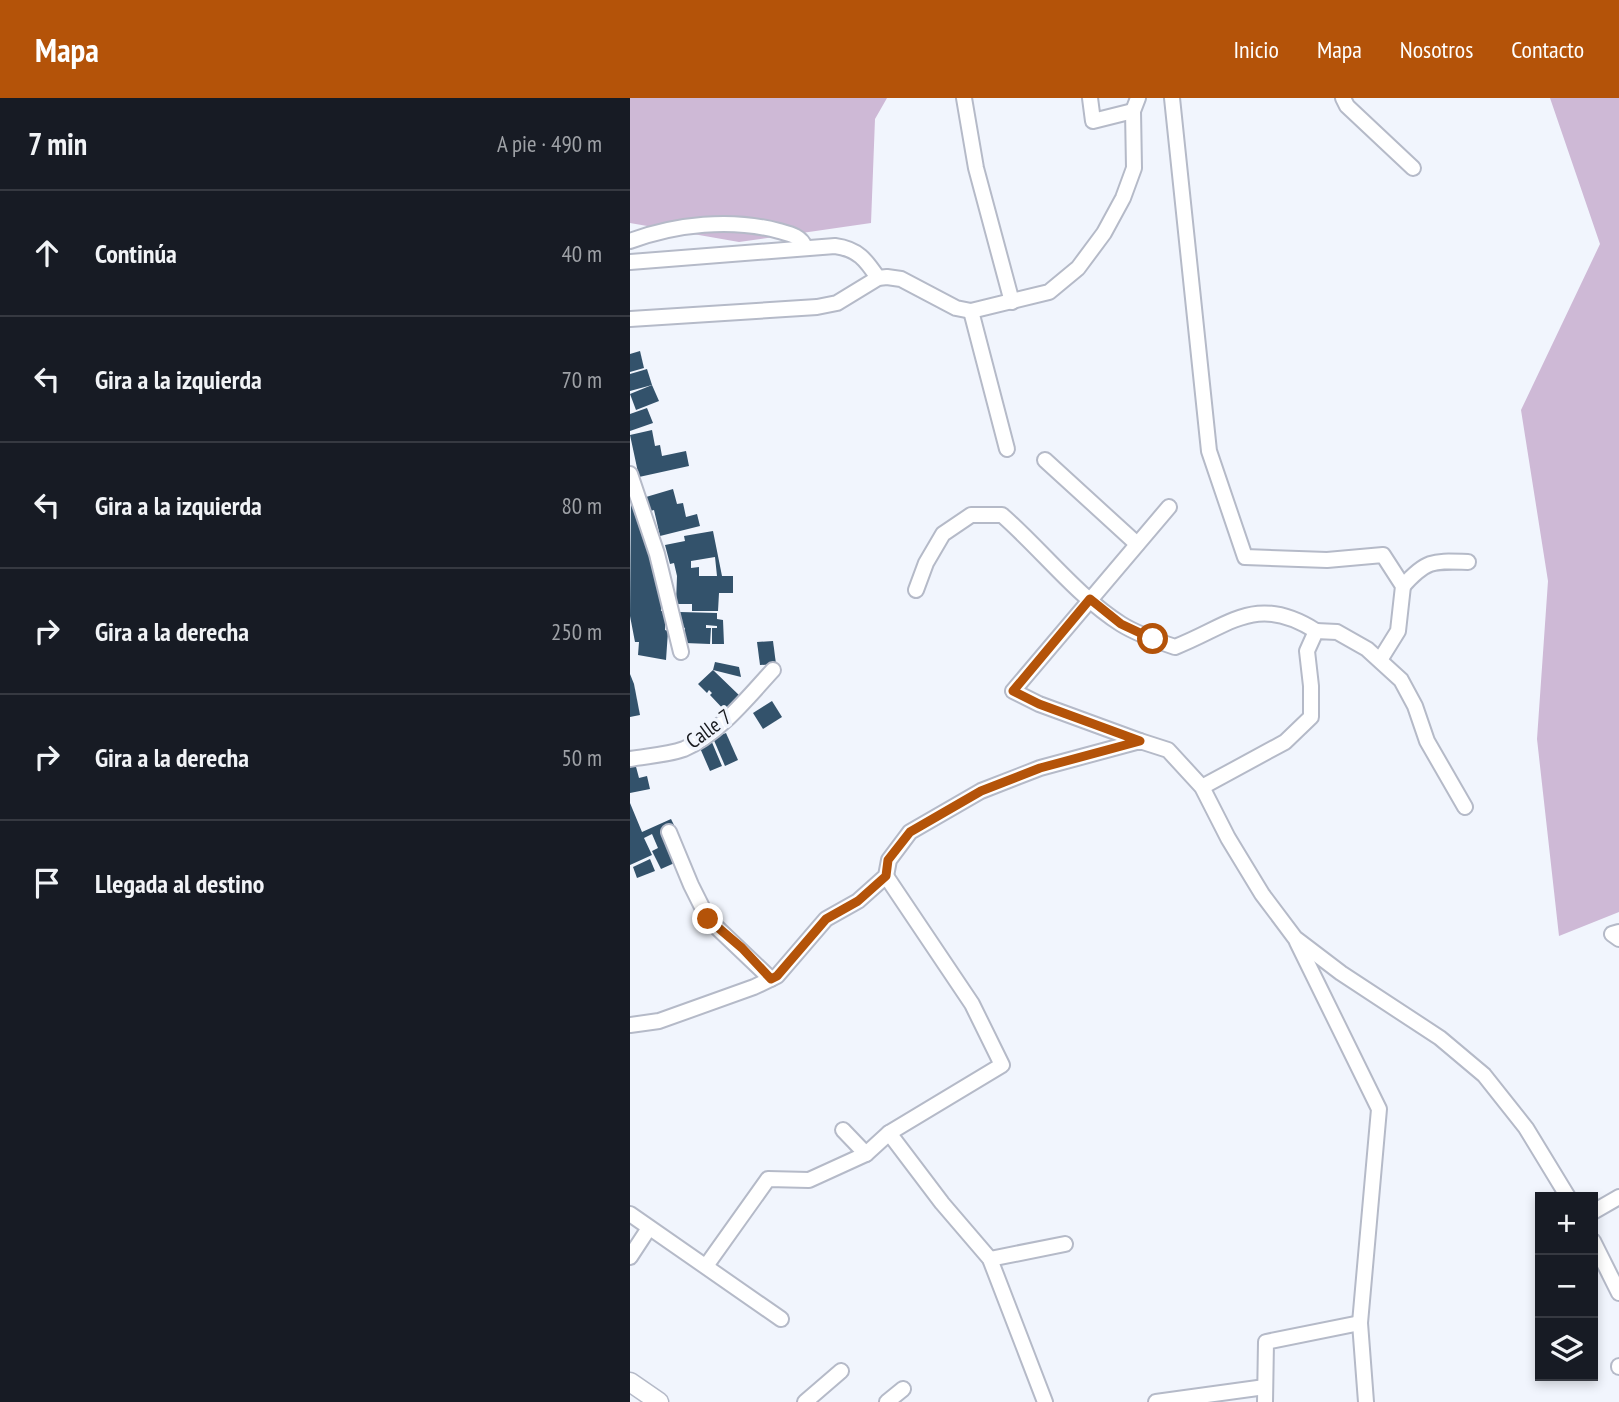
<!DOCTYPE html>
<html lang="es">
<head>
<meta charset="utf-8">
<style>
  body { margin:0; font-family:"PT Sans Narrow",sans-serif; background:#242831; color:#f1f3f6 }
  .controls { position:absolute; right:21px; bottom:21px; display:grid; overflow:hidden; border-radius:0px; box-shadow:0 4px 10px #0003 }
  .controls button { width:63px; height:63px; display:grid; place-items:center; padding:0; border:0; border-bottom:2px solid #363941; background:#171b24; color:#f1f3f6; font:35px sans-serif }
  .stop { position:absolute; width:21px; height:21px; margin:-16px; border:5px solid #b45309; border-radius:50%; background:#fff }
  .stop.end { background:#b45309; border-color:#fff; box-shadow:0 2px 7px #0008 }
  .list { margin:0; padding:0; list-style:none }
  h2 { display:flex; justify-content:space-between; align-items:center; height:91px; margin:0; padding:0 28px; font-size:30px }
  h2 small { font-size:23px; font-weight:400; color:#9ea1a6 }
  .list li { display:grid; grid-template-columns:46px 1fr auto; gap:21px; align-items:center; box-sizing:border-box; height:126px; padding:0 28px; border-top:2px solid #363941 }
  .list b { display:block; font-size:26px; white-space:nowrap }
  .list em { font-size:23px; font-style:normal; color:#9ea1a6 }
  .icon { flex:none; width:38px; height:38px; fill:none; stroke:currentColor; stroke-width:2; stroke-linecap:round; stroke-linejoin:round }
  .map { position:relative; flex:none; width:989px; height:1304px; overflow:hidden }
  header { display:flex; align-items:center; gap:42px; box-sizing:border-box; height:98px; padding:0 35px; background:#b45309; color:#fff }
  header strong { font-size:33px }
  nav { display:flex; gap:38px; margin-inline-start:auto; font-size:24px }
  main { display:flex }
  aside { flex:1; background:#171b24 }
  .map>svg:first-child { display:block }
  .green { fill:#ceb9d6 }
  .building { fill:#33526b; fill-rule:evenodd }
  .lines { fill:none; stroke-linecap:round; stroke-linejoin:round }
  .minor-casing { stroke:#b5bac8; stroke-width:18 }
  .major-casing { stroke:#b5bac8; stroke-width:21 }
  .minor { stroke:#fff; stroke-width:14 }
  .major { stroke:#fff; stroke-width:18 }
  .route { stroke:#b45309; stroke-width:9 }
  .labels { text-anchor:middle; stroke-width:7; stroke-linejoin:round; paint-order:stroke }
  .street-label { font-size:21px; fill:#181a1f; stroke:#f1f5fd }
</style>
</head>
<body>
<header>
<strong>Mapa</strong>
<nav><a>Inicio</a><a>Mapa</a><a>Nosotros</a><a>Contacto</a></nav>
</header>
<main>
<aside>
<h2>7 min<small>A pie · 490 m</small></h2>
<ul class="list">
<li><svg class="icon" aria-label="ahead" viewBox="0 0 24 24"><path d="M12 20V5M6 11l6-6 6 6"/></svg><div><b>Continúa</b></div><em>40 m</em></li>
<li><svg class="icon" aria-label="left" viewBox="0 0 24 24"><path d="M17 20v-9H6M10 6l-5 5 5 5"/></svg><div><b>Gira a la izquierda</b></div><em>70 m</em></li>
<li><svg class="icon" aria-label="left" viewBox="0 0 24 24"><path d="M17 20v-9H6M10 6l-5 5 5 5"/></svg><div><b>Gira a la izquierda</b></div><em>80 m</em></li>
<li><svg class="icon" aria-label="right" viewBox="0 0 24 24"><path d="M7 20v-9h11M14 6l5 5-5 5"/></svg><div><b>Gira a la derecha</b></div><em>250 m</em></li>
<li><svg class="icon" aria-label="right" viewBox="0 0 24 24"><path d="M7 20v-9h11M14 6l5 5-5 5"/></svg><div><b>Gira a la derecha</b></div><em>50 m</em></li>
<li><svg class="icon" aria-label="arrive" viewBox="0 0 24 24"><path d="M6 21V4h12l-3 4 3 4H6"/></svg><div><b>Llegada al destino</b></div></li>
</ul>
</aside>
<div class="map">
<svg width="989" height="1304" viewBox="0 0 989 1304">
  <rect width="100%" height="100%" fill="#f1f5fd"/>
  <g class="green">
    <polygon points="0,0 257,0 245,21 241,125 109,144 0,125"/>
    <polygon points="920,0 989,0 989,814 929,838 907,641 918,483 891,312 970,146"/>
  </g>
  <g class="building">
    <polygon points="10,253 14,270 0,274 0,256"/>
    <polygon points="17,271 22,287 0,293 0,276"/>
    <polygon points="22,287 29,303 6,312 0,296"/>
    <polygon points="17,310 23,325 0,333 0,316"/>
    <polygon points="22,332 25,348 30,347 32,358 56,353 59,368 9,379 0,337"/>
    <polygon points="43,391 47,406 53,405 56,419 67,416 70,428 30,438 24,412 20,413 16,399"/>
    <polygon points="1,397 31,500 31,513 36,513 35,532 38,533 36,562 8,557 9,544 5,544 0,518"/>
    <path d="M83,433L92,478H103V495H89L88,513H62V506H46L47,478L44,465L40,466L35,447L55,443L54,438ZM85,459L87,478H69V469L61,470V463Z"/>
    <polygon points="50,514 87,515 87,521 93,522 94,546 82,546 82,530 87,530 87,528 76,527 76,530 81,530 80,546 55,545 55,530 52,529"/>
    <polygon points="143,543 146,566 130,567 127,544"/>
    <polygon points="85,564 109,569 111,579 83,572"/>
    <polygon points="83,572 111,599 96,614 80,597 82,595 79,592 77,595 68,586"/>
    <polygon points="0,576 4,586 10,617 0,619"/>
    <polygon points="142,603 152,619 133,631 123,615"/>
    <polygon points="96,635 108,662 95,668 83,640"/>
    <polygon points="81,642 92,668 80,673 70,650 79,646 77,644"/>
    <polygon points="5,665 9,680 17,678 20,691 0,695 0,666"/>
    <polygon points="0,705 12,734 41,721 44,727 37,729 49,763 31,771 22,753 28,750 22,736 14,740 22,757 0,767"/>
    <polygon points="20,761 25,773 7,780 3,769"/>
  </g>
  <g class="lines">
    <g class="minor-casing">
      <g id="minor">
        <polyline points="334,0 346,70 382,204"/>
        <polyline points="460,0 463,23 503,13"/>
        <polyline points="542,0 579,353 615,459 697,462 753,457 773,488 768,533 750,562"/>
        <polyline points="713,0 717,8 783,70"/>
        <path d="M0,143C46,126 101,120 149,133C160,136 171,138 175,149"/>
        <path d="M0,164L205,148C228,151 236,162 248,180"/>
        <polyline points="341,213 377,351"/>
        <polyline points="0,221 187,209 207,205 248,180 257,179 271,181 326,210 341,213 419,194 448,170 474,135 493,100 504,70 503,13 508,0"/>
        <polyline points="415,362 507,446"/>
        <polyline points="0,376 27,456 51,554"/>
        <path d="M773,488C797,461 804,463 838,464"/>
        <path d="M286,492L296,465L313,436L341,417H372C411,451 448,499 491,526C507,536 527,543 545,549C601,527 626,495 686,533"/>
        <polyline points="510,643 409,606 383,593 539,409"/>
        <path d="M0,661C17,658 37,657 54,651C88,637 119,598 143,572"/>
        <polyline points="572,689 655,644 681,619 681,588 677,553 686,533 707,534 737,551 771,582 785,608 797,643 835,709"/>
        <polyline points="39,734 61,787 78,821 141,881"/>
        <polyline points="989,834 982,836 989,841"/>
        <polyline points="667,844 749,1011 730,1225 736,1304"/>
        <polyline points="0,927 29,923 124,889 147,878 196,821 228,803 256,778 259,762 280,734 351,693 410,670 510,643 538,652 572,689 598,740 632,796 665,840 711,875 810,940 854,977 896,1030 938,1099"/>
        <polyline points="213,1032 236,1056"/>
        <polyline points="259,1035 312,1105 360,1161 415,1304"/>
        <polyline points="963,1114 989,1099"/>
        <polyline points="0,1116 151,1221"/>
        <polyline points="963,1143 989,1195"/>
        <polyline points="0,1159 19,1130"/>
        <polyline points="360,1161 435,1146"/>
        <polyline points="76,1168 138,1081 179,1082 236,1056 259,1035 372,967 342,906 256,778"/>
        <polyline points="989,1268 989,1269"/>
        <polyline points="175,1304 211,1273"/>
        <polyline points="257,1304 273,1291"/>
        <polyline points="526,1304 635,1289"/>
        <polyline points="635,1304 636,1244 730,1225"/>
      </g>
    </g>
    <g class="major-casing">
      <polyline id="major" points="0,1284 29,1304"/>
    </g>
    <use href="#minor" class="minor"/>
    <use href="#major" class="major"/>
  </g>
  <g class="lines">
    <polyline class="route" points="78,821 112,850 141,881 147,878 196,821 228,803 256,778 258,762 280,734 351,693 410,670 510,643 409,606 383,593 460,501 491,526 523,541"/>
  </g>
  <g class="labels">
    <g class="street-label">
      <text transform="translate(79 631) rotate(-36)" y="7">Calle 7</text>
    </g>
  </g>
</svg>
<div class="controls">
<button>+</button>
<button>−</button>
<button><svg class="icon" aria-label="layers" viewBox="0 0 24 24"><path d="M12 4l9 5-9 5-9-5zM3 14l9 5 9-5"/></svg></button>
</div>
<div class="stop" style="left:523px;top:541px"></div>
<div class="stop end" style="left:78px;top:821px"></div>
</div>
</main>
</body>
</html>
